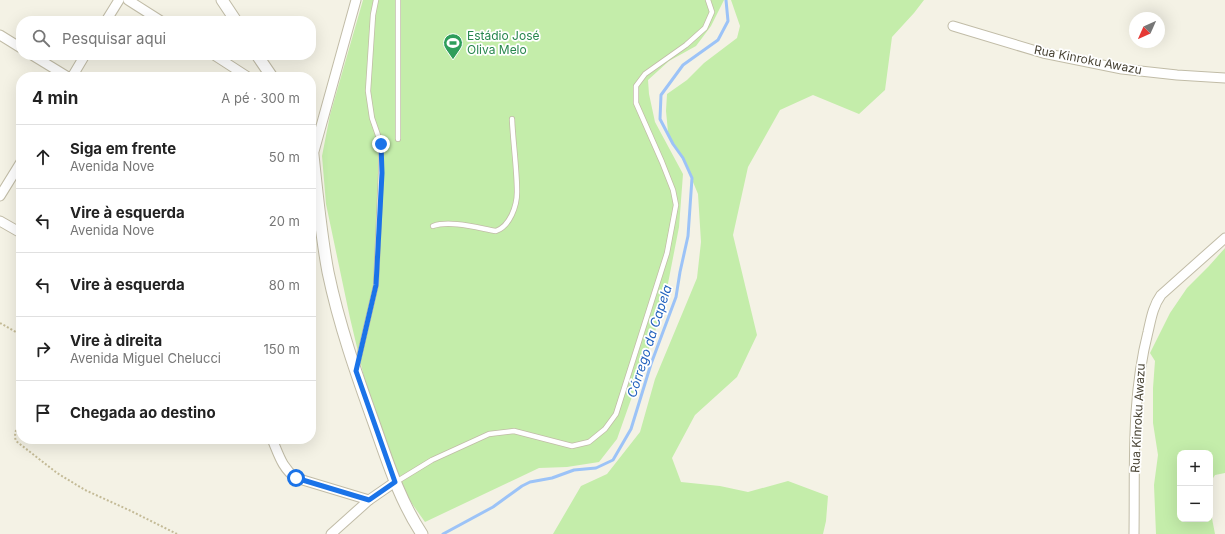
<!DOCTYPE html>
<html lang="pt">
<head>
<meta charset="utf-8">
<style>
  body { margin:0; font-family:Inter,sans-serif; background:#f6f6f6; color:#222 }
  .controls { position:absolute; right:12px; bottom:12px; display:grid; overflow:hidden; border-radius:8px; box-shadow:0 4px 16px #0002 }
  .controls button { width:36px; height:36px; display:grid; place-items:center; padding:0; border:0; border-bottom:1px solid #e0e0e0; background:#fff; color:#222; font:20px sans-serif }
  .compass { position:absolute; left:1129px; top:12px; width:36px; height:36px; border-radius:50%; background:#fff; box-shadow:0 4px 16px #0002; rotate:225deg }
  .stop { position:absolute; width:12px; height:12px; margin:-9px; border:3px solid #1a73e8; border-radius:50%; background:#fff }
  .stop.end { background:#1a73e8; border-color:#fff; box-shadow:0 1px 4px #0008 }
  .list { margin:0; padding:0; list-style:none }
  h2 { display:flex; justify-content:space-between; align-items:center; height:52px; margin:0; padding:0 16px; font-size:17px }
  h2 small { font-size:13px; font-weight:400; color:#767676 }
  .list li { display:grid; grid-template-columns:26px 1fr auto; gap:12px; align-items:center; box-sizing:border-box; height:64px; padding:0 16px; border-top:1px solid #e0e0e0 }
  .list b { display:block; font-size:15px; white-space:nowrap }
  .list p { margin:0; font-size:13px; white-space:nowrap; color:#767676 }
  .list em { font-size:13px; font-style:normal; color:#767676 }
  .icon { flex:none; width:22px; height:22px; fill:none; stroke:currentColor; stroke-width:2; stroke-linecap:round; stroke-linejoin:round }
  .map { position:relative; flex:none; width:1225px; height:534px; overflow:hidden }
  .search { position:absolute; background:#fff; box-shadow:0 4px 16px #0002; left:16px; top:16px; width:300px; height:44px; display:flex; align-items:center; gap:10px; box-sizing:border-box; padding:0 14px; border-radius:16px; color:#767676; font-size:15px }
  .panel { position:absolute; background:#fff; box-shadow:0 4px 16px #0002; left:16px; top:72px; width:300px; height:372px; border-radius:16px }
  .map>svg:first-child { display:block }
  .green { fill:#c4edaa }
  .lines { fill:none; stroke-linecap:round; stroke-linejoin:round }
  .stream { stroke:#9cc3f7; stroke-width:3 }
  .service-casing { stroke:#c1bca7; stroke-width:6 }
  .minor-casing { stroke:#c1bca7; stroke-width:11 }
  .tertiary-casing { stroke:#c1bca7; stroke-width:13 }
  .path { stroke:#c4bb97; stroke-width:2; stroke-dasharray:2 2; stroke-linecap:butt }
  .service { stroke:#fff; stroke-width:4.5 }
  .minor { stroke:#fff; stroke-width:9 }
  .tertiary { stroke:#fff; stroke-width:11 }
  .route { stroke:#1a73e8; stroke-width:5 }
  .labels { text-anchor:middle; stroke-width:3.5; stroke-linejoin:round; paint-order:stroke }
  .leisure-label { font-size:12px; fill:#27864d; stroke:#fff; text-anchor:start }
  .street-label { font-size:12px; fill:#484334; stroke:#fff }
  .water-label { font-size:13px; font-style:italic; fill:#2363be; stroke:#fff }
</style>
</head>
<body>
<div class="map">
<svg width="1225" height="534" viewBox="0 0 1225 534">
  <rect width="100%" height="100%" fill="#f4f2e5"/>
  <g class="green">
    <polygon points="363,0 724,0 711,26 696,46 669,61 648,80 649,94 655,122 683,174 679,227 663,309 617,439 599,462 567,467 539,468 425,522 398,484 364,377 350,318 326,204 322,156 330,115"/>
    <polygon points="731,0 924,0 914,13 892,37 885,90 859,114 813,95 780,110 748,167 733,235 757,335 737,377 695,415 672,458 681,482 720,486 748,492 788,481 828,496 826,521 823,534 553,534 581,486 607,474 640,432 655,379 697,278 701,242 698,194 683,158 673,144 668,132 666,111 667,94 687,80 704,63 737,38 740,26"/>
    <polygon points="1225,248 1225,473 1215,475 1210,483 1210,453 1180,453 1180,519 1210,519 1210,508 1215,534 1156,534 1154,485 1158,455 1153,423 1153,388 1155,361 1150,353 1170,313 1187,288 1209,266"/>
  </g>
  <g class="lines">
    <polyline class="stream" points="443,534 493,507 522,486 530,482 552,478 574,470 596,468 613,460 631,429 651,364 676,297 680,272 688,236 692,178 683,158 673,144 660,119 661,95 683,65 718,40 728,21 726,0"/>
    <g class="service-casing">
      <g id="service">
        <polyline points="398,0 398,139"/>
        <path d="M433,226C450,220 478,228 496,231C510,226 517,206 517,192C517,169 513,142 512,119"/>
        <polyline points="357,366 376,285 381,173 381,144 372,118 368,91 373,15 376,0"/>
        <polyline points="396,482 432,460 489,434 514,431 572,446 589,442 605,429 616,414 667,253 676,205 673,190 662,162 636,103 636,86 645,74 686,45 705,28 712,12 708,0"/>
      </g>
    </g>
    <g class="minor-casing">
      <g id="minor">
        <polyline points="128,0 161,21"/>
        <polyline points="106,21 119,0"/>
        <polyline points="953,26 1043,53 1122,69 1177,75 1225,78"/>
        <polyline points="0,35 21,48"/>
        <polyline points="32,55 68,77"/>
        <polyline points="214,55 248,77"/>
        <polyline points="72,77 85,55"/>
        <polyline points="313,155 356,0"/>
        <polyline points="0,196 21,162"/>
        <polyline points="0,221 21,233"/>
        <path d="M272,439C279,455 282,468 296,478L369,500L395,482"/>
        <polyline points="331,534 369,500"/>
        <path d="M1134,534C1135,467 1131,398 1148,332C1151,319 1153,306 1161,295L1225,238"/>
      </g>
    </g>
    <g class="tertiary-casing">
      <g id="tertiary">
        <polyline points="222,0 236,21"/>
        <polyline points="257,55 272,77"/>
        <path d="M311,149L313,155C317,193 321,235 328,272C339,325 357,376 375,426C388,463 400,501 422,534"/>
      </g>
    </g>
    <g class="path">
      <polyline points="0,323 21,335"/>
      <path d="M21,419C18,426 13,433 16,441L57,473L85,490L131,511L177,534"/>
    </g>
    <use href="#service" class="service"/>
    <use href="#minor" class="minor"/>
    <use href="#tertiary" class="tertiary"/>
  </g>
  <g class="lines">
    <polyline class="route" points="296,478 369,500 395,482 356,371 376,285 382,173 381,144"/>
  </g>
  <defs>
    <g id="stadium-pin" transform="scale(1)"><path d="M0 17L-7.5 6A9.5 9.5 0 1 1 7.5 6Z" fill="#2e9e5b" stroke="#fff"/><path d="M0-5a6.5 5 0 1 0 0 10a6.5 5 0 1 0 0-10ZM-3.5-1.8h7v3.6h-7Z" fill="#fff"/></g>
  </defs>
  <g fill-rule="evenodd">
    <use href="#stadium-pin" x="453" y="43"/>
  </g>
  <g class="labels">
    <g class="leisure-label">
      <text x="467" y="40">Estádio José<tspan x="467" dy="14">Oliva Melo</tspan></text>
    </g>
    <g class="street-label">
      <text transform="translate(1088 60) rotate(11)" y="4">Rua Kinroku Awazu</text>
      <text transform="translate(1138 418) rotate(-87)" y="4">Rua Kinroku Awazu</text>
    </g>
    <g class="water-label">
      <text transform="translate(649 341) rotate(-72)" y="5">Córrego da Capela</text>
    </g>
  </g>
</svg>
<div class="controls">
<button>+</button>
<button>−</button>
</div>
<svg class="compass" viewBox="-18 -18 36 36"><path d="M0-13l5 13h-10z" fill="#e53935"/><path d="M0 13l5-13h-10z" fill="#767676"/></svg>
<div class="stop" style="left:296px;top:478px"></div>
<div class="stop end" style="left:381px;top:144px"></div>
<div class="search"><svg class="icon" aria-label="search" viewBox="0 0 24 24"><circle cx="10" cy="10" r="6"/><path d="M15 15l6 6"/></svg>Pesquisar aqui</div>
<section class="panel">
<h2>4 min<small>A pé · 300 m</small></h2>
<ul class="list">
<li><svg class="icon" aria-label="ahead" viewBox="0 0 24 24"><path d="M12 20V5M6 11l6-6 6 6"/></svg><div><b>Siga em frente</b><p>Avenida Nove</p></div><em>50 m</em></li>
<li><svg class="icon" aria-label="left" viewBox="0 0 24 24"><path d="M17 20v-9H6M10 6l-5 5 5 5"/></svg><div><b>Vire à esquerda</b><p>Avenida Nove</p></div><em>20 m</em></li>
<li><svg class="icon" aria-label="left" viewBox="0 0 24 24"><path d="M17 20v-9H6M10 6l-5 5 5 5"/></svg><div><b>Vire à esquerda</b></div><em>80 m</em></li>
<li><svg class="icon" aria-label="right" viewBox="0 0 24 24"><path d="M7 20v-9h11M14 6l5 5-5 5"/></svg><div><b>Vire à direita</b><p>Avenida Miguel Chelucci</p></div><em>150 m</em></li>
<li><svg class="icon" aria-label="arrive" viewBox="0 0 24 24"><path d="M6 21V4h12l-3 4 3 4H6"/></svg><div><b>Chegada ao destino</b></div></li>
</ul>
</section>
</div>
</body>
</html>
